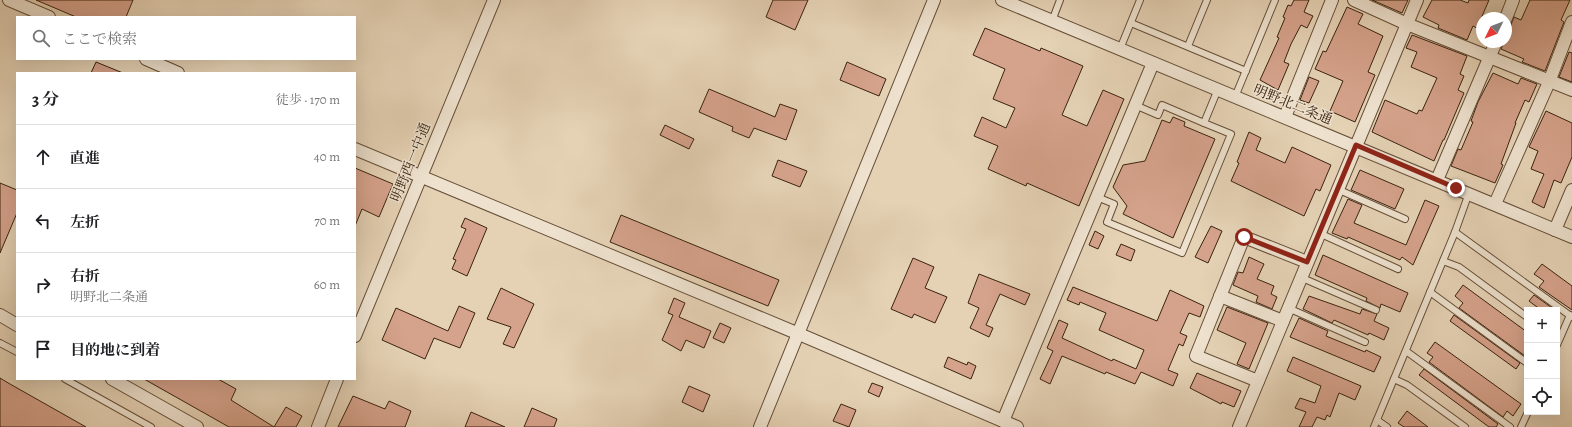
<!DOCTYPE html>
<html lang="ja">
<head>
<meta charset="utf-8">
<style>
  body { margin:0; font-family:Alegreya,"Noto Serif JP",serif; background:#f6f6f6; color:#202124 }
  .controls { position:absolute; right:12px; bottom:12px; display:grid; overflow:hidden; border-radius:0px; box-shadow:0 4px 16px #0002 }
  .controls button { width:36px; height:36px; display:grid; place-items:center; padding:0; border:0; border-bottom:1px solid #e0e0e0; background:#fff; color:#202124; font:20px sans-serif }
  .compass { position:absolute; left:1476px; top:12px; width:36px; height:36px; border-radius:50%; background:#fff; box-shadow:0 4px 16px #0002; rotate:227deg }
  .stop { position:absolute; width:12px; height:12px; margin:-9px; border:3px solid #8f2418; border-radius:50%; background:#fff }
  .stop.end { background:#8f2418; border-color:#fff; box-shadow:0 1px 4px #0008 }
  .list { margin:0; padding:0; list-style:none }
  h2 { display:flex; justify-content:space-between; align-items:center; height:52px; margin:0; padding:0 16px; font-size:17px }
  h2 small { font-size:13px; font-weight:400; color:#757577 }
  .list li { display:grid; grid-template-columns:26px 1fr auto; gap:12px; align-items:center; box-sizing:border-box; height:64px; padding:0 16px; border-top:1px solid #e0e0e0 }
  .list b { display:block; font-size:15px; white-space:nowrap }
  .list p { margin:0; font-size:13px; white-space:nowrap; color:#757577 }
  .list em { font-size:13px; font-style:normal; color:#757577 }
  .icon { flex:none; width:22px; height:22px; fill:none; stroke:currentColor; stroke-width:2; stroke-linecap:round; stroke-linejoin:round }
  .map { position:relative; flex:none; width:1572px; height:427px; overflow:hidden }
  .search { position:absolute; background:#fff; box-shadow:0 4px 16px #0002; left:16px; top:16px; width:340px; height:44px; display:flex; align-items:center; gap:10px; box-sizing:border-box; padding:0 14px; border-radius:0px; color:#757577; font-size:15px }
  .panel { position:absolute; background:#fff; box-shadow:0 4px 16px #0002; left:16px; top:72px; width:340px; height:308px; border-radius:0px }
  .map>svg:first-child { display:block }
  .building { fill:#d5a28b; stroke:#3b230f }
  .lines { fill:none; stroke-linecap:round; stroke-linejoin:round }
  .service-casing { stroke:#664f38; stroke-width:8 }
  .minor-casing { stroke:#664f38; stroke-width:14 }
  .service { stroke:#eee2cf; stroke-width:6 }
  .minor { stroke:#eee2cf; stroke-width:12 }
  .route { stroke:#8f2418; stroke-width:5 }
  .labels { text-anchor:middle; stroke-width:3; stroke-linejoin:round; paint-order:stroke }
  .street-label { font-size:14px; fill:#3b230f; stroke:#eee2cf }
</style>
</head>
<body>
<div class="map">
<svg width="1572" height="427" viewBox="0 0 1572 427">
  <rect width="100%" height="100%" fill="#e5d2b5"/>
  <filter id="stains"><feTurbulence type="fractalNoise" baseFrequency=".005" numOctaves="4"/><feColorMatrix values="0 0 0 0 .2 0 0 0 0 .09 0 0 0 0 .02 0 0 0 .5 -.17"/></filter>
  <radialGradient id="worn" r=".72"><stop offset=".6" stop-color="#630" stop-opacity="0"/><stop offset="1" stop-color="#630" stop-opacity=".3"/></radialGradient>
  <g class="building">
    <polygon points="36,0 133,0 126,17 76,17"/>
    <polygon points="773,0 808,0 795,30 766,17"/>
    <polygon points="1294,0 1309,0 1304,12 1313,16 1307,28 1301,25 1291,44 1284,62 1289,64 1278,90 1260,80 1279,38 1277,37 1285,18 1283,17 1288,5 1291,6"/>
    <polygon points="1372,0 1408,0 1402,13"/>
    <polygon points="1432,0 1460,0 1468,3 1469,0 1489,0 1477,28 1473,26 1467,40 1438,28 1439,25 1423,17"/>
    <polygon points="1530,0 1570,0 1561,20 1564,22 1545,71 1522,62 1524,59 1501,49 1504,42 1506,42 1506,37 1514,17 1521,20"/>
    <polygon points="1347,7 1363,14 1358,24 1383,36 1368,72 1375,75 1355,122 1330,111 1343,81 1315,69 1323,51 1326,52"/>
    <polygon points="985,28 1040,51 1041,48 1083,66 1062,115 1087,126 1103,90 1124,99 1079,206 1027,183 1026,186 988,169 998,146 974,136 982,117 1006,128 1015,108 993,99 1005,69 973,55"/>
    <polygon points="1412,35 1467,56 1460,74 1464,76 1458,90 1464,93 1444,140 1443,140 1434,161 1372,132 1385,100 1417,114 1419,110 1422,111 1437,78 1411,67 1417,52 1406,48"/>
    <polygon points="1569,52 1572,53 1572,82 1559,77"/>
    <polygon points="96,62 123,73 91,73"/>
    <polygon points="847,62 886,79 879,96 840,80"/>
    <polygon points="1493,73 1518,84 1521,78 1537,84 1529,102 1525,100 1515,123 1516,123 1501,164 1503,165 1495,183 1451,166 1458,149 1461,150 1473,122 1471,121 1478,102"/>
    <polygon points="1309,77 1319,81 1309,103 1300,100"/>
    <polygon points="709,89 775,117 780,104 797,110 786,140 754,128 749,138 732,131 733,127 699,112"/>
    <polygon points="1546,111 1572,123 1572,157 1561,183 1554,180 1544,208 1532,202 1544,174 1531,169 1538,151 1529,147"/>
    <polygon points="1173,117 1185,122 1184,126 1215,139 1173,238 1123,214 1127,206 1113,187 1123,165 1145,161 1162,120 1170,123"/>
    <polygon points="665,125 694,139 689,149 660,135"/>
    <polygon points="1249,132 1261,138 1256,150 1285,163 1292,147 1331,165 1320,191 1316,189 1304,216 1231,181 1239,163 1237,162"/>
    <polygon points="778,160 807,171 800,187 772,176"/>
    <polygon points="355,168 393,184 379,217 362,209 355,226"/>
    <polygon points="1360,170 1404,189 1395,209 1351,190"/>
    <polygon points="0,183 17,190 17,213 0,253"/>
    <polygon points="1348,199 1362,205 1354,223 1406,245 1425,200 1439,206 1413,265 1402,257 1400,260 1348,237 1347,239 1332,233"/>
    <polygon points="621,215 779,280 768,306 610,242"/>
    <polygon points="465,218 487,228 467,276 452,269 456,260 453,259 466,229 461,227"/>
    <polygon points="1211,226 1222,231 1208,263 1195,257"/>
    <polygon points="1095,231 1104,236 1098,249 1089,245"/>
    <polygon points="1121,244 1135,250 1131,261 1116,255"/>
    <polygon points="1323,255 1408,293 1400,312 1381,304 1380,308 1366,301 1367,298 1315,275"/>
    <polygon points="1249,257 1264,264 1257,279 1274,286 1271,294 1277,297 1272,309 1256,302 1258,296 1233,285 1238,272 1243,273"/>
    <polygon points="913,258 934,267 925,288 947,297 935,323 914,314 912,318 891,309"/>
    <polygon points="1542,264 1572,286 1572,310 1539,287 1544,281 1534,274"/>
    <polygon points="979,274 1030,294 1025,305 1000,294 986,325 993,328 989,337 970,328 979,308 968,303"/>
    <polygon points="1463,285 1527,332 1527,354 1525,356 1459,308 1463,303 1455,296"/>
    <polygon points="1073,287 1157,321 1170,290 1204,306 1200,317 1189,313 1180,333 1187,336 1183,346 1179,344 1168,370 1178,374 1173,386 1141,372 1135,384 1106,372 1105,374 1062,356 1050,384 1040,379 1053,351 1047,348 1059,320 1068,324 1062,338 1112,361 1113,359 1136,369 1144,350 1099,330 1106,313 1080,302 1079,305 1067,300"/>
    <polygon points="501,288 534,304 514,348 503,344 511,327 487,319"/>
    <polygon points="1534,295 1555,310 1541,310 1529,301"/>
    <polygon points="1309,296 1360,314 1362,309 1377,314 1374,321 1389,328 1384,340 1369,333 1368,335 1334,320 1332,323 1303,309"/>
    <polygon points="674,298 685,303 679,317 711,331 704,348 686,340 681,351 662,340 673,315 668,313"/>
    <polygon points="459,306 475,313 460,348 434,338 425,359 382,340 396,308 448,331"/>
    <polygon points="1227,307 1268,323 1249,369 1237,364 1246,343 1217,330"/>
    <polygon points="1454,315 1520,363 1516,369 1450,321"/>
    <polygon points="1299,318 1328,331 1326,336 1365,352 1366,350 1381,357 1374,372 1290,337"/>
    <polygon points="720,323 731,328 724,343 713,338"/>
    <polygon points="1435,342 1521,404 1513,416 1507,411 1503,417 1429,362 1433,357 1427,353"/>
    <polygon points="948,357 967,365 968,362 976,366 971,379 944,367"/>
    <polygon points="1293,357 1361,386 1355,400 1339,393 1330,417 1327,415 1325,420 1317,417 1312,427 1299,427 1306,412 1295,408 1300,398 1315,403 1321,386 1287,371"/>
    <polygon points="1424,369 1498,424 1496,427 1489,427 1419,375"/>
    <polygon points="1197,373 1241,391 1234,407 1222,402 1221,404 1190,388"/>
    <polygon points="0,378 10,384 86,427 0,427"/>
    <polygon points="144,379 218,379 236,389 231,400 274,427 229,427"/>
    <polygon points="872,383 883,387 879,397 868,392"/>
    <polygon points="689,386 710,395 703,412 682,402"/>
    <polygon points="353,396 385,409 389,401 411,411 405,427 338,427"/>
    <polygon points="841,404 856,410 849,427 833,421"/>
    <polygon points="286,407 302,416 296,427 274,427"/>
    <polygon points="532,408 557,419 554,427 524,427"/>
    <polygon points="1407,411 1428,427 1404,427 1398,423"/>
    <polygon points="471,412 505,427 465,427"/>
  </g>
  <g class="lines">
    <g class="service-casing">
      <g id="service">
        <polyline points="1052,21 1060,0"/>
        <polyline points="1131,23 1246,71"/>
        <polyline points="1188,46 1207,0"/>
        <polyline points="1120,49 1140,0"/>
        <polyline points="1235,97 1275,0"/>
        <polyline points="1135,105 1158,115 1162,105 1204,123"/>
        <polyline points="1337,189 1405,219"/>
        <polyline points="1097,197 1114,204 1107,222 1182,253 1231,134 1204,123 1218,89"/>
        <polyline points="1455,232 1572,317"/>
        <polyline points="1319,233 1398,269"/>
        <polyline points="1443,261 1459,267 1527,317"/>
        <polyline points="1300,277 1376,310"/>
        <polyline points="1430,292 1527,363"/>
        <polyline points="1288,308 1365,342"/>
        <polyline points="0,343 17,352"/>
        <polyline points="1557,345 1570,315"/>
        <polyline points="1406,351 1510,427"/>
        <polyline points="65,379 151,427"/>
        <polyline points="1394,379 1407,385 1465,427"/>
        <polyline points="1377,420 1387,427"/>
        <polyline points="1374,427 1455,232 1469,193"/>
        <polyline points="1521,427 1528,412"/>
      </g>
    </g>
    <g class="minor-casing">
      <g id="minor">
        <polyline points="9,0 49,17"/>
        <polyline points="1002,0 1572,237"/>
        <polyline points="1354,0 1407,24 1572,90"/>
        <polyline points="1506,18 1513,0"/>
        <polyline points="146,59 178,73"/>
        <polyline points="1285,117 1332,0"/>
        <polyline points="355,149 799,334 1017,427"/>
        <polyline points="1437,180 1496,42"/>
        <polyline points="1495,204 1549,82 1572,22"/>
        <polyline points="1555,230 1572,190"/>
        <polyline points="1220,296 1283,321"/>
        <polyline points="0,315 17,325"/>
        <polyline points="355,336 494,0"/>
        <polyline points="112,379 197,427"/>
        <polyline points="1258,381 1196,356 1244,237 1307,262"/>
        <polyline points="1003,421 1153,63"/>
        <polyline points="318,427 337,379"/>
        <polyline points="760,427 934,0"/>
        <polyline points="1239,427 1417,0"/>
      </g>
    </g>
    <use href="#service" class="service"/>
    <use href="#minor" class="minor"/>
  </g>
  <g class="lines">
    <polyline class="route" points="1244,237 1307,262 1356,145 1456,188"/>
  </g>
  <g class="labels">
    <g class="street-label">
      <text transform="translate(1293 104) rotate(22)" y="5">明野北二条通</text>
      <text transform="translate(410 162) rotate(-68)" y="5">明野西一中通</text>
    </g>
  </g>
  <rect width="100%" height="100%" filter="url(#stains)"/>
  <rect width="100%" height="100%" fill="url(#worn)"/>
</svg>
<div class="controls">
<button>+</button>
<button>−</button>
<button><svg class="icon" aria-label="locate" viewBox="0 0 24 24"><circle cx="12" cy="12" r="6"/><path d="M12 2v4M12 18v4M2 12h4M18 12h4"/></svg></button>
</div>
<svg class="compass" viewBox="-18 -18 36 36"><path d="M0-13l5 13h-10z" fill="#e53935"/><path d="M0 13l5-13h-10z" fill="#757577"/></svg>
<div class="stop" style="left:1244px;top:237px"></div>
<div class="stop end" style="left:1456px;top:188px"></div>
<div class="search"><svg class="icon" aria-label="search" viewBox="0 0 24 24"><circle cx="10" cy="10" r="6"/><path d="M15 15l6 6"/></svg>ここで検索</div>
<section class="panel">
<h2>3 分<small>徒歩 · 170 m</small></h2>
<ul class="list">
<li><svg class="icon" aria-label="ahead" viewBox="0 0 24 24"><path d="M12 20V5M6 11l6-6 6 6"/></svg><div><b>直進</b></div><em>40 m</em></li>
<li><svg class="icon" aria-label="left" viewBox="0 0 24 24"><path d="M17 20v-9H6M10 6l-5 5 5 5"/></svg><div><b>左折</b></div><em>70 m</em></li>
<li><svg class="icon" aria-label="right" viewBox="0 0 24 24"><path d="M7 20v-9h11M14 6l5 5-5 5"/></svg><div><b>右折</b><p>明野北二条通</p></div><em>60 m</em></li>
<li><svg class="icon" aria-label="arrive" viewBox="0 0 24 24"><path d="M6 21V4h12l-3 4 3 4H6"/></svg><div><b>目的地に到着</b></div></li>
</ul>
</section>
</div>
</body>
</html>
